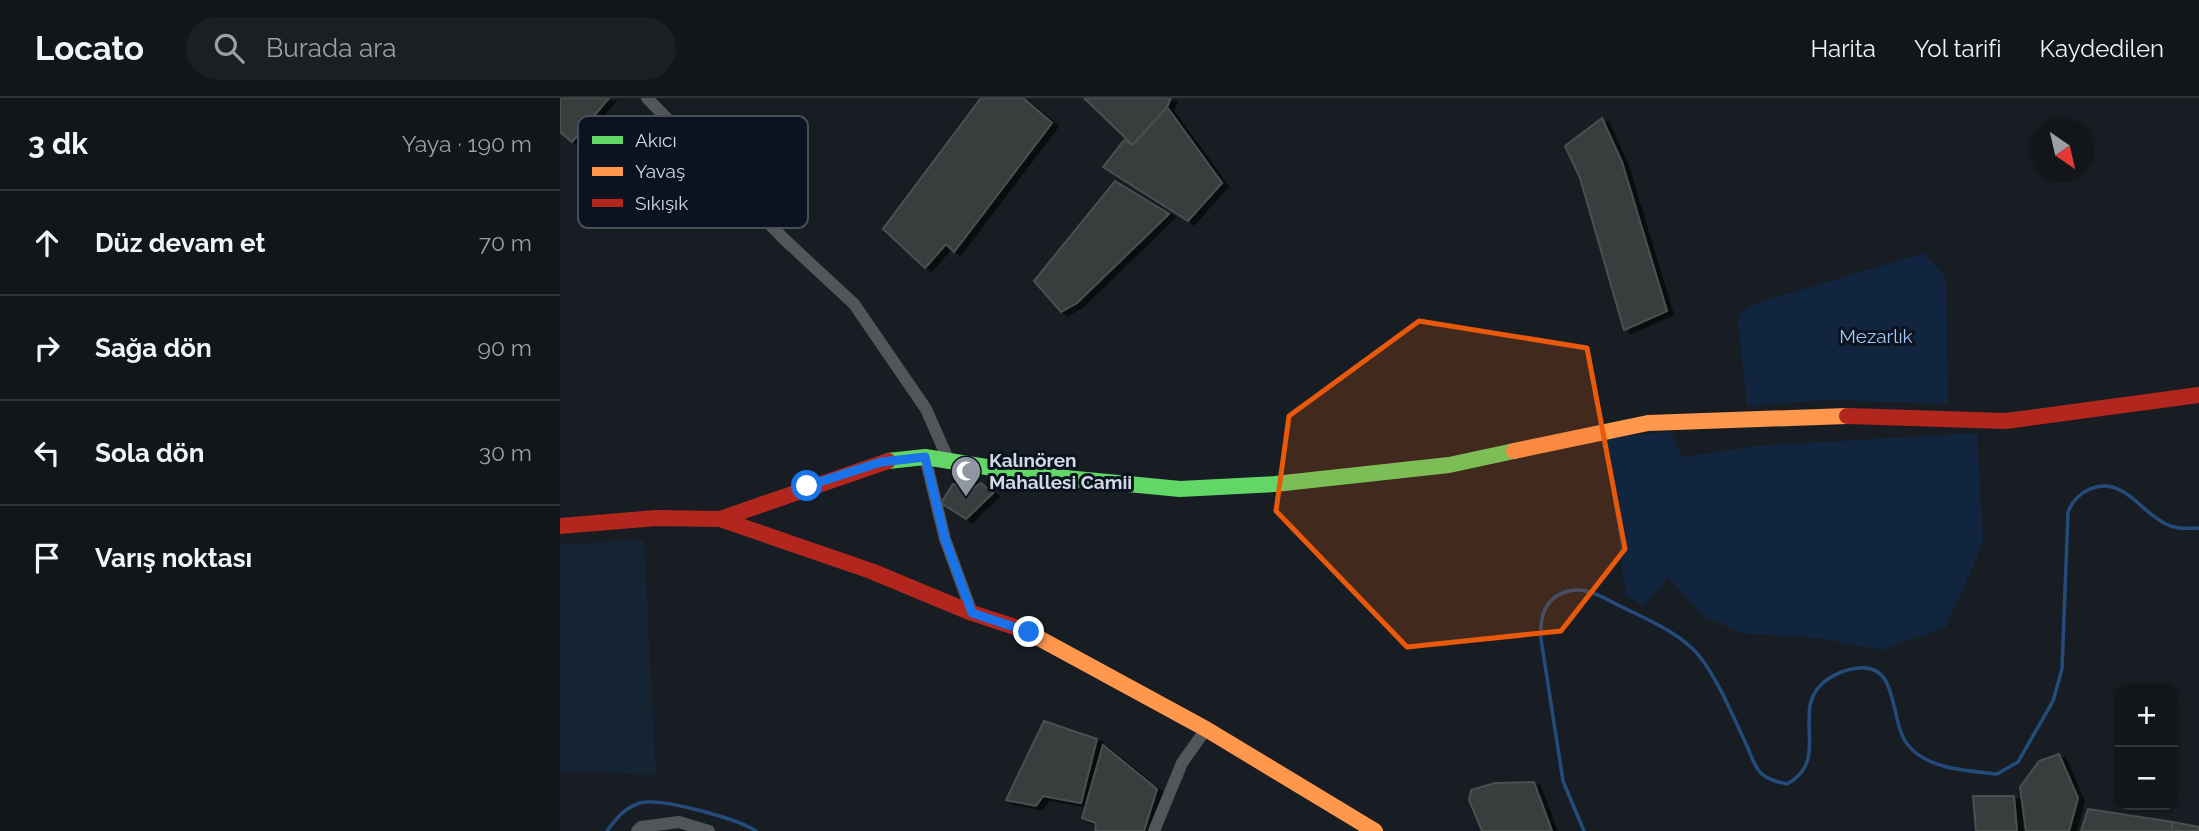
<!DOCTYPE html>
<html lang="tr">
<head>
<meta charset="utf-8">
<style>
  body { margin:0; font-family:Raleway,sans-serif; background:#1b1f24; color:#f1f3f6 }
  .controls { position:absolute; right:21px; bottom:21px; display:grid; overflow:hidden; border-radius:14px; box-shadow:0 2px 5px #0004 }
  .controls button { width:63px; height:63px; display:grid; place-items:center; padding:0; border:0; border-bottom:2px solid #31353a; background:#12161b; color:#f1f3f6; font:35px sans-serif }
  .compass { position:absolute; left:1471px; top:21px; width:63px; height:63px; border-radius:50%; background:#12161b; box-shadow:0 2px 5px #0004; rotate:146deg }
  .stop { position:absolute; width:21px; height:21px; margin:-16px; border:5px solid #1a73e8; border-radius:50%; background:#fff }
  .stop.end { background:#1a73e8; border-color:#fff; box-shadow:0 2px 7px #0008 }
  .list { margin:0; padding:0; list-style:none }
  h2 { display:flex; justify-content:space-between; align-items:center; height:91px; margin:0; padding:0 28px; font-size:30px }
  h2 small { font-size:23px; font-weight:400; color:#9c9fa3 }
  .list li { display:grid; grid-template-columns:46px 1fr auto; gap:21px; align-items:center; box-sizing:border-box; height:105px; padding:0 28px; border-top:2px solid #31353a }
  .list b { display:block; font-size:26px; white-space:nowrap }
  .list em { font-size:23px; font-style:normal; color:#9c9fa3 }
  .icon { flex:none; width:38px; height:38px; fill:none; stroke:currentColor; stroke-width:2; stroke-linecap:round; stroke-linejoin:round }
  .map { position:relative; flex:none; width:1639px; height:733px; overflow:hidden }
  header { display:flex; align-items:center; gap:42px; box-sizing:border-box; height:98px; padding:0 35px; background:#12161b; border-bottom:2px solid #31353a }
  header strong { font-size:33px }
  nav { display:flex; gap:38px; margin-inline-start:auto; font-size:24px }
  .search { width:490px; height:63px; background:#1b1f24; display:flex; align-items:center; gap:18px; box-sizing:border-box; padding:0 24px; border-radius:38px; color:#9c9fa3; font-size:26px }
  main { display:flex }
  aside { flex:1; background:#12161b }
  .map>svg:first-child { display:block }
  .built { fill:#162333 }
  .green { fill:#11263e }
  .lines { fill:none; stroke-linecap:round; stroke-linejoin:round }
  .stream { stroke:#244c7b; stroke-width:3.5 }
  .building { fill:#393c3d; stroke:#4c4f4e; stroke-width:2; filter:url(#shadow) }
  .street { stroke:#52565b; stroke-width:12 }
  .fast { stroke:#63d668; stroke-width:16 }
  .slow { stroke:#ff974d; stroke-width:16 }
  .jam { stroke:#b3261e; stroke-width:16 }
  .route { stroke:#1a73e8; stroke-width:9 }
  .marked { fill:#e8590c; fill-opacity:0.2; stroke:#e8590c; stroke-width:5; stroke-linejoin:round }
  .labels { text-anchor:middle; stroke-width:6; stroke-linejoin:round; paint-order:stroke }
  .park-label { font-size:19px; fill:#a1c6f4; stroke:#0a131f }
  .poi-label { font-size:19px; font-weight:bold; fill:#d2d9e2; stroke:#0a131f; text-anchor:start }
  .key { fill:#0a131f; stroke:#464e5a; stroke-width:2 }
  .key-label { font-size:19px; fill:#d2d9e2 }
</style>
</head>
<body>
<header>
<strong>Locato</strong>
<div class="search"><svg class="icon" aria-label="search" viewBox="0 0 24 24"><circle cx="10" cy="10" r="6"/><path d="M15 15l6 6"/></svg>Burada ara</div>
<nav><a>Harita</a><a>Yol tarifi</a><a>Kaydedilen</a></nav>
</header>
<main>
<aside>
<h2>3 dk<small>Yaya · 190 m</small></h2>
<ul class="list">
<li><svg class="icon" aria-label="ahead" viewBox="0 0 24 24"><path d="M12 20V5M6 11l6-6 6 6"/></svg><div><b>Düz devam et</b></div><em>70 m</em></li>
<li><svg class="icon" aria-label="right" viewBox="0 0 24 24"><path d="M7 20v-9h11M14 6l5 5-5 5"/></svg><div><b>Sağa dön</b></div><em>90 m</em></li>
<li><svg class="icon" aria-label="left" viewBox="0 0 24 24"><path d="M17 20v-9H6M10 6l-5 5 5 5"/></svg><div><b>Sola dön</b></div><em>30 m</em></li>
<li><svg class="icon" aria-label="arrive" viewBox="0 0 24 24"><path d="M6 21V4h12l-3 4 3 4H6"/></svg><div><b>Varış noktası</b></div></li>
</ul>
</aside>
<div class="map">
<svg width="1639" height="733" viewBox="0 0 1639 733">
  <defs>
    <filter id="shadow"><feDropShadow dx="6" dy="3.5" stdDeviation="0" flood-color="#0009"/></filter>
  </defs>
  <rect width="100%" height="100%" fill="#181d24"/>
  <polygon class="built" points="77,442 84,443 96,677 0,674 0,447"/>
  <g class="green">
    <polygon points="1364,155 1386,180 1388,306 1266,302 1187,308 1178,223 1182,213 1197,205"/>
    <polygon points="1111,333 1123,359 1196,348 1417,335 1423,445 1386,529 1322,552 1258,540 1180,535 1143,518 1108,479 1083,508 1066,497 1045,341"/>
  </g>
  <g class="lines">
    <g class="stream">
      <path d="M47,733C56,721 64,710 80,705C100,699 178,721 196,733"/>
      <path d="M1024,733L1003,683L981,541C980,520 983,502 1005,494C1025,487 1042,499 1060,508C1086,521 1121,535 1140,559C1160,585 1173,619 1187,648C1191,657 1195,671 1202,676C1209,682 1218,684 1227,686C1274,661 1226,608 1268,581C1277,575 1288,571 1298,570C1341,566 1328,622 1348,647C1366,671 1409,673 1437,676L1458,664L1493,603L1502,571L1508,414C1516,393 1540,381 1562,393C1578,402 1589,418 1606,426C1617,432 1628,430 1639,430"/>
    </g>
  </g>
  <g class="building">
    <polygon points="0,0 49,0 12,44 0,34"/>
    <polygon points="421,0 463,0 492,25 394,154 386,146 365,170 323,131"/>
    <polygon points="524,0 611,0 607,9 573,47"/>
    <polygon points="607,9 662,85 628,123 543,69 564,42 573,47"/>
    <polygon points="1042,20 1062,64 1107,213 1064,232 1020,80 1005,48"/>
    <polygon points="555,83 609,116 517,205 501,214 474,183"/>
    <polygon points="421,385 433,395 406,421 381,405 393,386 412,391"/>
    <polygon points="484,623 537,641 521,705 483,698 476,708 446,702"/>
    <polygon points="543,647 597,691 584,733 535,733 536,725 522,720"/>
    <polygon points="1499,656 1518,700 1509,733 1466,733 1460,689 1479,663"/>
    <polygon points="974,684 992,733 922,733 909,702 911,692 935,685"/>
    <polygon points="1413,698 1454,698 1457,733 1416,733"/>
    <polygon points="1528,711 1613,724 1611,733 1521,733"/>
    <polygon points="1613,724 1639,729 1639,733 1611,733"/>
  </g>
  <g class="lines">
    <g class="street">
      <polyline points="87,0 224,141 294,206 366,311 388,361"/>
      <polyline points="365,359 385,441 412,515"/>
      <polyline points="77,733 81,729 119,724 149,733"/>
      <polyline points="594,733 622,665 646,631"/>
    </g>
    <polyline class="fast" points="328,363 365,359 475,377 620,391 715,386 889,367 954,353"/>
    <g class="slow">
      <polyline points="954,353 1088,325 1287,318"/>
      <polyline points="464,532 646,631 815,733"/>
    </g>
    <g class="jam">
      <polyline points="1287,318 1446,323 1639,297"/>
      <polyline points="160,421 311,473 412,515 464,532"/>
      <polyline points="0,428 96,420 160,421 328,363"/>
    </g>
  </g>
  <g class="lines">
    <polyline class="route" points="247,388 321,364 365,359 385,441 412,515 469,534"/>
  </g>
  <path class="marked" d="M859,223L1027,250L1065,451L1001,533L847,549L716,413L729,318Z"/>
  <defs>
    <g id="mosque-pin" transform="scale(1.575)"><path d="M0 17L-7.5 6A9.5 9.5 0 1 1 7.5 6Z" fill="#9197a0" stroke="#0a131f"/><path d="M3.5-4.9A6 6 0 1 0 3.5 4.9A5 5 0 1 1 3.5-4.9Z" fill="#fff"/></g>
  </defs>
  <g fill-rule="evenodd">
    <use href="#mosque-pin" x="406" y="373"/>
  </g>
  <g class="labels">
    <g class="park-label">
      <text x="1316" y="245">Mezarlık</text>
    </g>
    <g class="poi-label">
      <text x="429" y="369">Kalınören<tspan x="429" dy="22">Mahallesi Camii</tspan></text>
    </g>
  </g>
  <rect x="18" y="18" width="230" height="112" rx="10" class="key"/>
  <rect x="32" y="38" width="31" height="8" fill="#63d668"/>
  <rect x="32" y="69" width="31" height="9" fill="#ff974d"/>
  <rect x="32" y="101" width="31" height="8" fill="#b3261e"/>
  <g class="key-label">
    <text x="75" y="49">Akıcı</text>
    <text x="75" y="80">Yavaş</text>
    <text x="75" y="112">Sıkışık</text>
  </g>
</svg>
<div class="controls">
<button>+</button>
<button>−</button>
</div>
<svg class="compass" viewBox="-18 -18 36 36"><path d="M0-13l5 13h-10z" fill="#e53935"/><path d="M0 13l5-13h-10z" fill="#9c9fa3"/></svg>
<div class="stop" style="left:247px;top:388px"></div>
<div class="stop end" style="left:469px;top:534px"></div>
</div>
</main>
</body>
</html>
